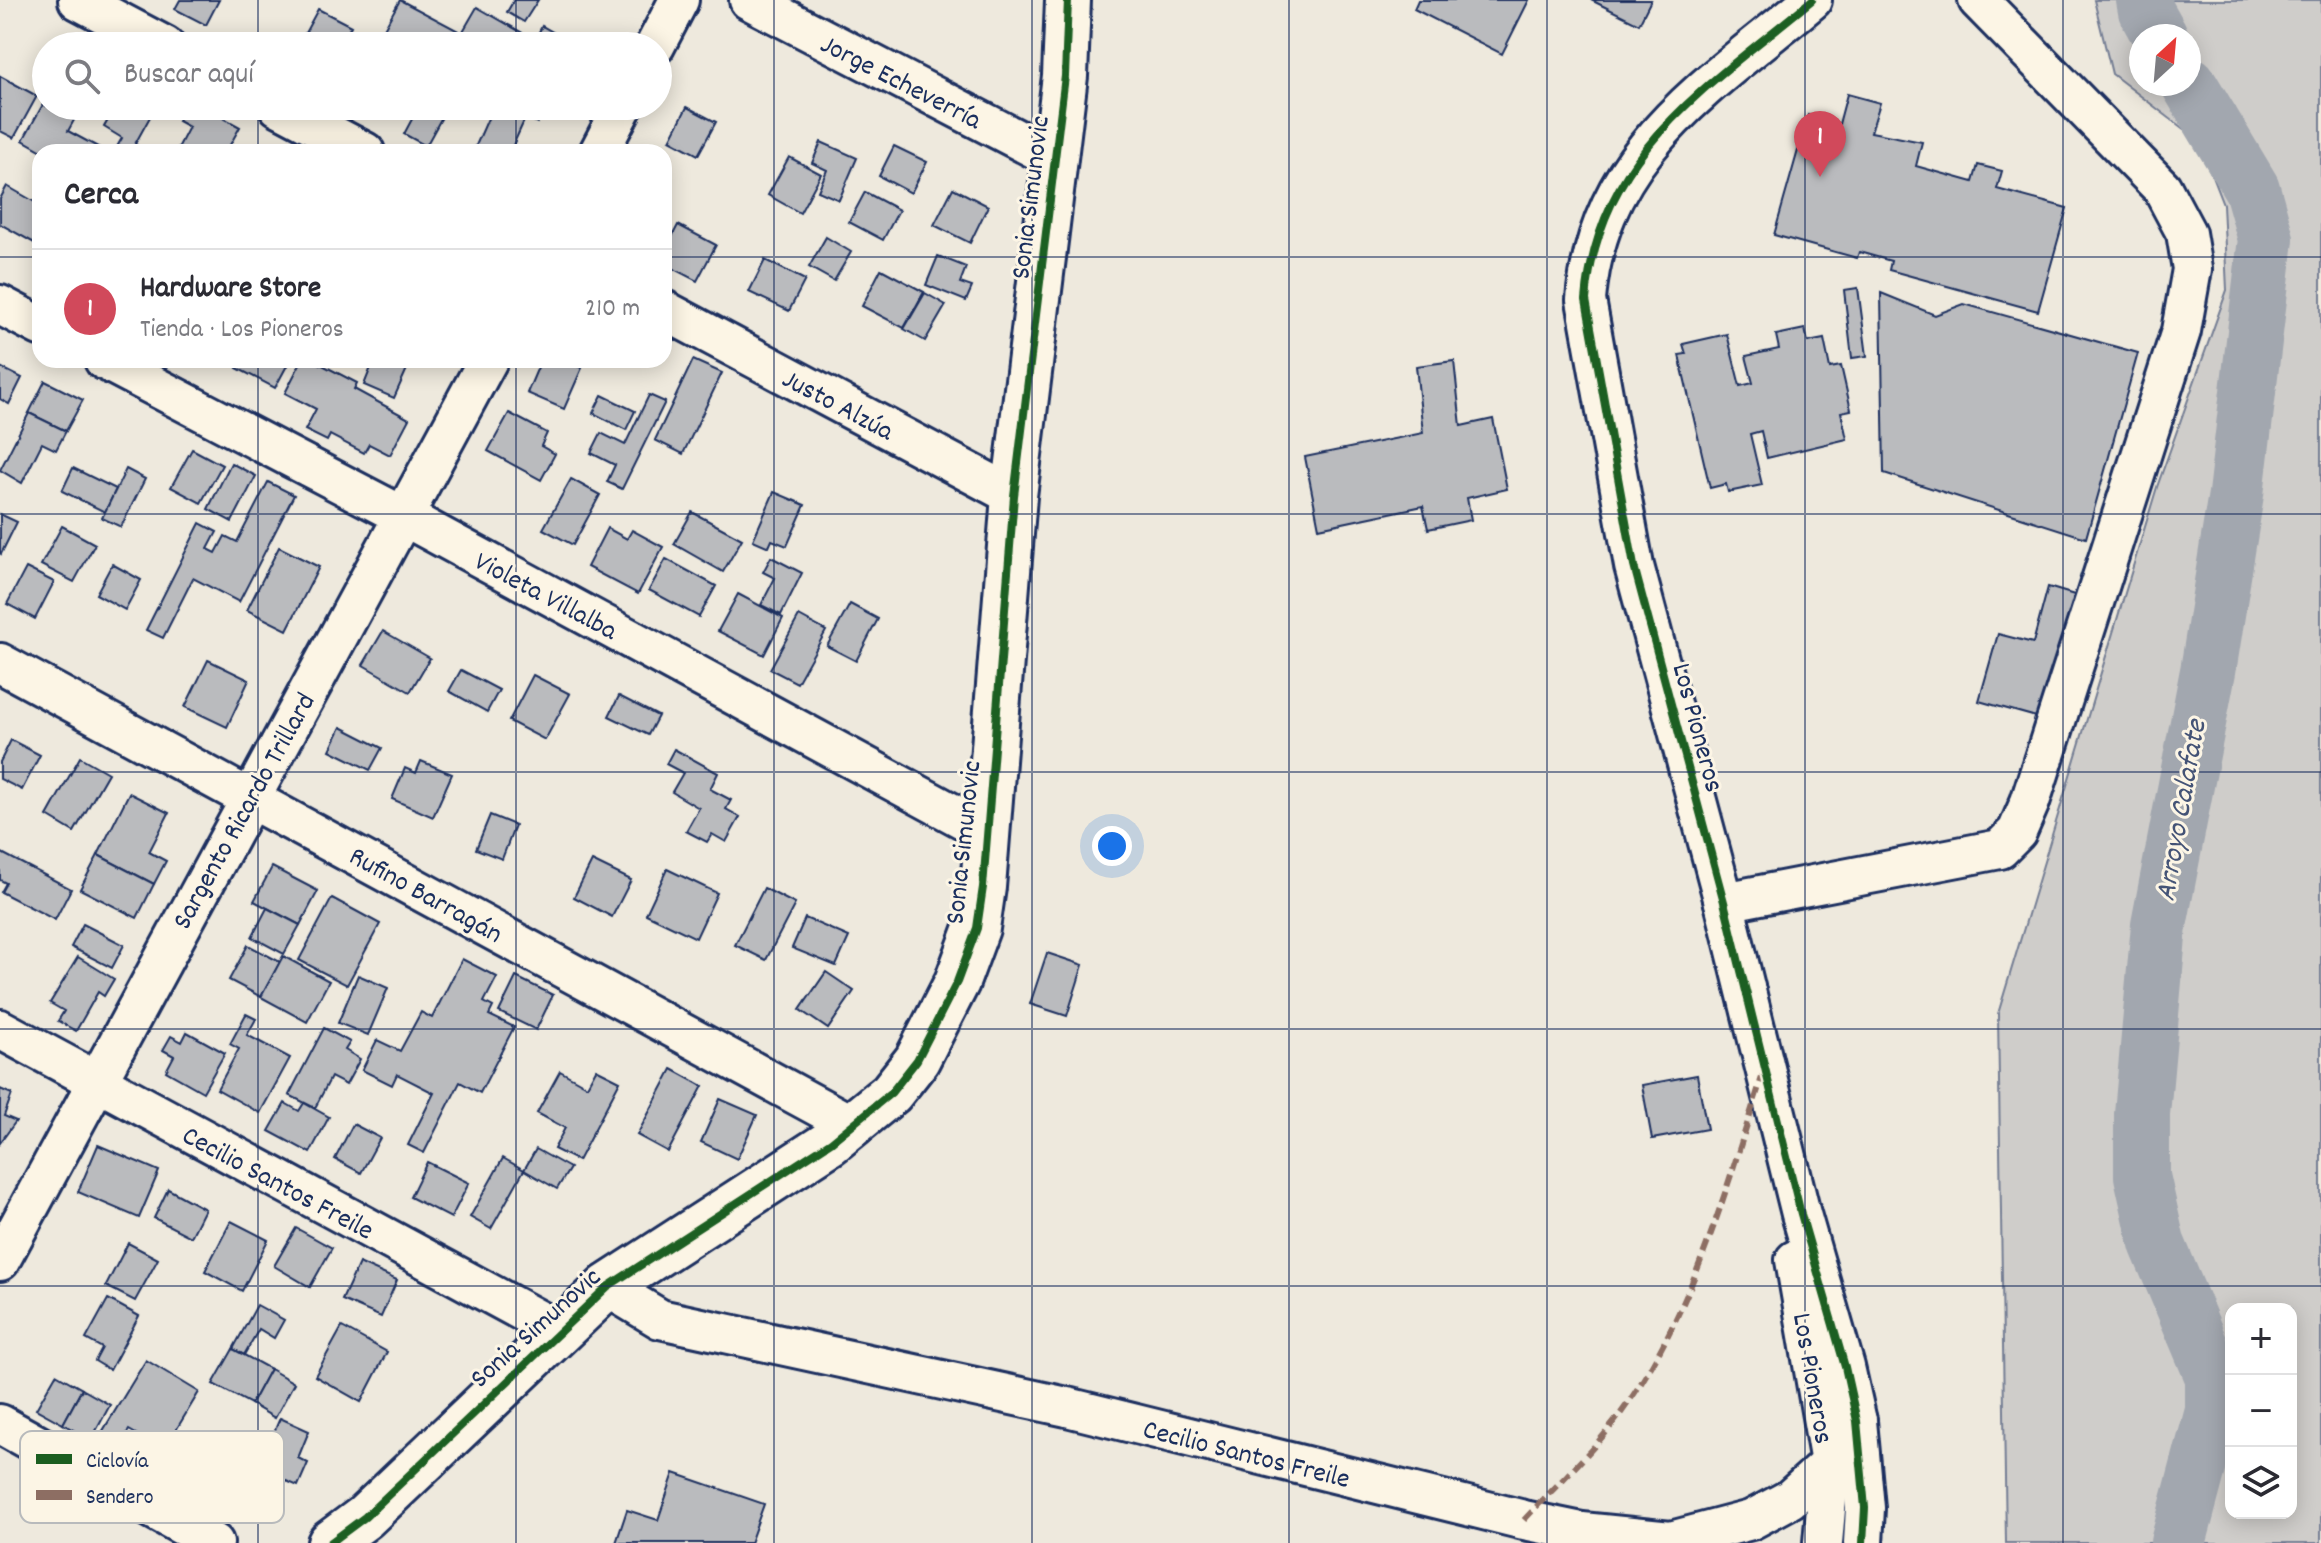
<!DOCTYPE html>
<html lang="es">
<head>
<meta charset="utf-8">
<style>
  body { margin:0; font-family:Dekko,sans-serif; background:#f2f2f3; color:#2b2b33 }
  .controls { position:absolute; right:24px; bottom:24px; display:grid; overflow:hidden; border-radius:16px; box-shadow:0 4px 20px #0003 }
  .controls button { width:72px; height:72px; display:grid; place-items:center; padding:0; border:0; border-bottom:2px solid #e1e1e2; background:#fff; color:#2b2b33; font:40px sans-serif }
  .compass { position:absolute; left:2129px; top:24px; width:72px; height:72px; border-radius:50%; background:#fff; box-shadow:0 4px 20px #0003; rotate:26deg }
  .you { position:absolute; left:1112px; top:846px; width:28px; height:28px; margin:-20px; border:6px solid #fff; border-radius:50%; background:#1a73e8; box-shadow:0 0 0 12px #1a73e833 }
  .badge { display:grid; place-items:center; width:52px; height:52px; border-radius:50%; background:#d1495b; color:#fff; font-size:26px; font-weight:700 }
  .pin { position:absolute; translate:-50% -66px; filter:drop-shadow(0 2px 4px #0008) }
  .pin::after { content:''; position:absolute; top:42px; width:28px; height:24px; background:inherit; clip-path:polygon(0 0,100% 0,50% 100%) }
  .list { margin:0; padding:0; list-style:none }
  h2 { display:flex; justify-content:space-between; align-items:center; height:104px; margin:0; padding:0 32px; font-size:34px }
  h2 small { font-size:26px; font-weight:400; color:#7c7c81 }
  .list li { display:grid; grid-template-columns:52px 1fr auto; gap:24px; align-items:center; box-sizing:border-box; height:120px; padding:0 32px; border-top:2px solid #e1e1e2 }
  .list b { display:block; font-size:30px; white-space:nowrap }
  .list p { margin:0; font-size:26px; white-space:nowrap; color:#7c7c81 }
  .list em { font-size:26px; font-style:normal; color:#7c7c81 }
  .icon { flex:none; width:44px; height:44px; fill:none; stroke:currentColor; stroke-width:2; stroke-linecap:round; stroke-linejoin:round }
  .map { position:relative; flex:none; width:2321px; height:1543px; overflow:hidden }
  .search { position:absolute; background:#fff; box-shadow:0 4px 20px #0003; left:32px; top:32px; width:640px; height:88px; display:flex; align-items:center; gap:20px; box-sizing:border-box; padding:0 28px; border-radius:44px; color:#7c7c81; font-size:30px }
  .panel { position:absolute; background:#fff; box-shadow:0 4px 20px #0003; left:32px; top:144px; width:640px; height:224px; border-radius:24px }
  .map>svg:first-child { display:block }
  .green { fill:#cfcdca; stroke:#757e94; stroke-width:2; fill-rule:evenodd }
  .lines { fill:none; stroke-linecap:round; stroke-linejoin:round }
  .river { stroke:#a2a7af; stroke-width:56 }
  .building { fill:#babbbe; stroke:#1b2f5e; stroke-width:2 }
  .street-casing { stroke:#1b2f5e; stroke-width:44 }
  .secondary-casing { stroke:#1b2f5e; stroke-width:50 }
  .street { stroke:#fcf5e5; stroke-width:38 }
  .secondary { stroke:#fcf5e5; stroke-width:44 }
  .quiet { stroke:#8d6e63; stroke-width:6; stroke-dasharray:12 6; stroke-linecap:butt }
  .cycleway-casing { stroke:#fcf5e5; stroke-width:13 }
  .cycleway { stroke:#1b5e20; stroke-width:8 }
  .grid { fill:none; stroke:#1b2f5e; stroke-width:2; stroke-opacity:0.55 }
  .labels { text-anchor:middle; stroke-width:6; stroke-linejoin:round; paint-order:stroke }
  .street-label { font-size:28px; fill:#1b2f5e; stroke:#fcf5e5 }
  .water-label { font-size:30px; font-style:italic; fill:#445376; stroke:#fcf5e5 }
  .key { fill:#fcf5e5; stroke:#b8babc; stroke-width:2 }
  .key-label { font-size:22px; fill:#1b2f5e }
</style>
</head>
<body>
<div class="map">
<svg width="2321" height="1543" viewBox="0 0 2321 1543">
  <rect width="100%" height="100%" fill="#eee9dd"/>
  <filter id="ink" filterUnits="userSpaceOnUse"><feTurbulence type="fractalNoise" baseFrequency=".0125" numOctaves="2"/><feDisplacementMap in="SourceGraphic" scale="16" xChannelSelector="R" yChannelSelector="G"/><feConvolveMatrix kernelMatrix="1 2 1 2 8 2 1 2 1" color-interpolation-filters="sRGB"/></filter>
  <g filter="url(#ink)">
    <path class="green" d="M2094,0H2321V1543H2006L1998,1014L2157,487L2227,290L2223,204L2198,140L2112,74ZM2189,36V84H2141V36ZM2231,1309H2291V1513H2231Z"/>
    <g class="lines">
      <g class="river">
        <polyline points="2144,0 2146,11 2160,36"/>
        <polyline points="2178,1543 2213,1411 2213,1377 2157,1243 2142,1176 2142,1114 2159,925 2208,671 2236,494 2266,239 2252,189 2189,84"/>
      </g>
    </g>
    <g class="building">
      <polygon points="180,0 219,0 206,25 175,9"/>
      <polygon points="400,0 462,33 477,7 535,40 542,26 577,46 403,46 381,34"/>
      <polygon points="514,0 538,0 524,22 507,12"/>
      <polygon points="1418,0 1529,0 1502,54 1414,9"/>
      <polygon points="1591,0 1651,0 1639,24"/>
      <polygon points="318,9 351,26 340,46 329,46 305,33"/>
      <polygon points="0,76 37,96 14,138 0,131"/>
      <polygon points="1847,94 1880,103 1871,132 1922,142 1916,166 1973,182 1978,165 2002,171 1997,189 2067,208 2038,311 1889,270 1891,261 1859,252 1857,258 1774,235 1808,115 1839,124"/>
      <polygon points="46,99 46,106 65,106 78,113 68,131 107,152 44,152 23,140"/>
      <polygon points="116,106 156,106 135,144 149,152 114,152 122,138 104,127"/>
      <polygon points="186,106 202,106 240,127 226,152 176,152 189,127 178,121"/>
      <polygon points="419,106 448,106 426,146 404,134"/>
      <polygon points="506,106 546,106 537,123"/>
      <polygon points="493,107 524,121 510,152 474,150"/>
      <polygon points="687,107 716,122 698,155 670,140"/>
      <polygon points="821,142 857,158 839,200 818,191 827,170 812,163"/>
      <polygon points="894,146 927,162 911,193 879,176"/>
      <polygon points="789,157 821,174 800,213 768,195"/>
      <polygon points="7,186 40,205 38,245 0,224 0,199"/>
      <polygon points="953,188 988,206 970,243 934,225"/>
      <polygon points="865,192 899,210 883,240 849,222"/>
      <polygon points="678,225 716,245 697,281 664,264 664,252"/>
      <polygon points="826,237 851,252 834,281 809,267"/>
      <polygon points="938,256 966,267 960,283 972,287 966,301 926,285"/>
      <polygon points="765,260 805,280 789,311 749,292"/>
      <polygon points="881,269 924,292 904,328 862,306"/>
      <polygon points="1858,288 1867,356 1852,358 1844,290"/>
      <polygon points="925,293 946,305 925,341 904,329"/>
      <polygon points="1881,293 1935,315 1964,304 2138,353 2086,538 1884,473"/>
      <polygon points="1805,329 1808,342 1824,339 1830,368 1841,366 1851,410 1841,412 1847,439 1767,458 1761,431 1750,434 1762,485 1728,492 1726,484 1710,488 1679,355 1686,354 1683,344 1727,334 1740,386 1753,383 1746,356 1779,349 1776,335"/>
      <polygon points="241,360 290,360 275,388 237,368"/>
      <polygon points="302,360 313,360 357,383 354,389 409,419 390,455 369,444 364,453 330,435 327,441 305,430 316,409 285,393"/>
      <polygon points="374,360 385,360 407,369 394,398 364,385"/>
      <polygon points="541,360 564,360 582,368 564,409 527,393"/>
      <polygon points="693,360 722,373 683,454 655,440"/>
      <polygon points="1454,361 1461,426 1493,419 1507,489 1467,498 1471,520 1428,529 1423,506 1319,528 1305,457 1423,433 1416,366"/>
      <polygon points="0,367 22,378 9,404 0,399"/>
      <polygon points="45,381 83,400 66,431 29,413"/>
      <polygon points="602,395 635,411 626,430 593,413"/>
      <polygon points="649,395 665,402 622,489 607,482 615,465 591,453 601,433 625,445"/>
      <polygon points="29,413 66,431 56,450 42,443 22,483 0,470"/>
      <polygon points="509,413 547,433 541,446 555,454 541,480 488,451"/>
      <polygon points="192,449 222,465 201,503 171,487"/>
      <polygon points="231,463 256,476 232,522 208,509"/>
      <polygon points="73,468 116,489 105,512 62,491"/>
      <polygon points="126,469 145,479 121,527 102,518"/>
      <polygon points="571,479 600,495 573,545 543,529"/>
      <polygon points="268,482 294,495 239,602 193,578 163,638 146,630 200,523 217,532 208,549 216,553 225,536 237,542"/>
      <polygon points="774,492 805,505 787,546 772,540 769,547 753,540"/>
      <polygon points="692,512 742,539 723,572 674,544"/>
      <polygon points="0,514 17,522 1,554 0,553"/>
      <polygon points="62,526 95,544 74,582 41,565"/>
      <polygon points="607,528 627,539 632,530 663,547 638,594 587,567"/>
      <polygon points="279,547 319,567 287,630 247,610"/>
      <polygon points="771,557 802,573 781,615 761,605 775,578 763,572"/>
      <polygon points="666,559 716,586 699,617 649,590"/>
      <polygon points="112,564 141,580 125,610 96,594"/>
      <polygon points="26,568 54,582 35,619 7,604"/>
      <polygon points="2048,587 2081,597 2047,720 1979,701 1998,634 2033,643"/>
      <polygon points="738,594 783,618 764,655 718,631"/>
      <polygon points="850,604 878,619 856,661 827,646"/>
      <polygon points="799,616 826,631 797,683 770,669"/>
      <polygon points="383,631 430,658 410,692 363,665"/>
      <polygon points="208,660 249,680 227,727 185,707"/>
      <polygon points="461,670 499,690 487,712 449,691"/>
      <polygon points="533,675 570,694 545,740 509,721"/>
      <polygon points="619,696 658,716 648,735 609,716"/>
      <polygon points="341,727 382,748 370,770 330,750"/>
      <polygon points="11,740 40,755 22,790 0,779 0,762"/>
      <polygon points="674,749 718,773 710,789 731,800 726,809 740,817 726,842 712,834 707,842 686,831 699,808 672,792 683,773 666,764"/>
      <polygon points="80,757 108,773 74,832 47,816"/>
      <polygon points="421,761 452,774 433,817 392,799 405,768 416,773"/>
      <polygon points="129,793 169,813 149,852 166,861 154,884 98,855"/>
      <polygon points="490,815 515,825 502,859 476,849"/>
      <polygon points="0,852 71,889 55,920 1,892 6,883 0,880"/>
      <polygon points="98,855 154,884 137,918 80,889"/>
      <polygon points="592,861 631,880 612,917 574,897"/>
      <polygon points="272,867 318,891 300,925 254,901"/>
      <polygon points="667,869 717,893 696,938 646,914"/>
      <polygon points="764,888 795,904 766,960 735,945"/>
      <polygon points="332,898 380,924 347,985 299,960"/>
      <polygon points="267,908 300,925 284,954 252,937"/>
      <polygon points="805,918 849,937 836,966 792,948"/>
      <polygon points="83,924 124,945 112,968 71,947"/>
      <polygon points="248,945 280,962 261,997 229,980"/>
      <polygon points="1047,953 1083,965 1067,1016 1030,1004"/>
      <polygon points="283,956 329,981 307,1022 261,997"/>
      <polygon points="78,957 114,979 104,996 98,992 76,1031 58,1021 64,1011 50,1003"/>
      <polygon points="462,959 497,977 484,1002 493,1007 489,1015 514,1027 480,1093 460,1082 424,1153 408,1145 434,1093 397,1074 392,1085 362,1070 377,1040 400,1051 421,1012 432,1018"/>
      <polygon points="826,972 854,991 828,1029 800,1010"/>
      <polygon points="358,975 388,988 368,1035 338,1023"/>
      <polygon points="516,977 553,995 536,1030 499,1012"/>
      <polygon points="246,1014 256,1019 247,1035 290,1058 260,1113 217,1089 239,1049 230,1044"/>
      <polygon points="324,1028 350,1042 345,1050 360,1059 346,1085 331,1077 315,1108 289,1095"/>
      <polygon points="187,1032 225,1053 203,1092 166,1071 174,1056 163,1050 171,1036 182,1042"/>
      <polygon points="596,1069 620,1081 578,1161 554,1149 565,1128 537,1113 560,1071 587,1086"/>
      <polygon points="672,1069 703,1086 668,1152 637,1135"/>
      <polygon points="1697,1075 1707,1129 1652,1139 1642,1085"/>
      <polygon points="0,1089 12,1094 4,1116 16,1121 0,1143"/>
      <polygon points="720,1099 757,1115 737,1159 701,1142"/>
      <polygon points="285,1103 299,1111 304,1103 329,1117 310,1153 269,1131"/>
      <polygon points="353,1124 380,1138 361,1173 335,1159"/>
      <polygon points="98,1145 159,1171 139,1218 78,1192"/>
      <polygon points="536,1149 570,1168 557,1189 524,1170"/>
      <polygon points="503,1158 524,1170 491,1229 470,1217"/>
      <polygon points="427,1162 469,1183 451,1218 410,1197"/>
      <polygon points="168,1189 205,1209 191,1237 154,1218"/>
      <polygon points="231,1221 268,1240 242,1291 205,1271"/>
      <polygon points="296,1228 332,1248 310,1287 274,1266"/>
      <polygon points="128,1243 158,1259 135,1301 106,1286"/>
      <polygon points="359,1263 397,1280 381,1317 342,1300"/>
      <polygon points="108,1299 139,1316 110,1370 95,1361 102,1348 86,1339"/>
      <polygon points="257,1305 284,1320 274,1338 259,1329 244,1355 233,1349"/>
      <polygon points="342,1327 387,1352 361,1402 315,1376"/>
      <polygon points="233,1349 270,1369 251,1404 213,1384"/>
      <polygon points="146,1360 199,1392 164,1450 129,1430 120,1445 101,1434"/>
      <polygon points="270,1369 294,1383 275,1418 251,1404"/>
      <polygon points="56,1374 82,1389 63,1424 36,1409"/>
      <polygon points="82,1389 110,1405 91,1440 63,1424"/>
      <polygon points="280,1418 309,1431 298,1458 308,1463 298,1486 258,1469"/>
      <polygon points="674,1473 764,1504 750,1543 616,1543 627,1510 658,1520"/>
    </g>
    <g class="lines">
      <g class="street-casing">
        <g id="street">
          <polyline points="78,0 165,46"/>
          <polyline points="749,0 1055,159"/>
          <path d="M1812,0C1708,87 1598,152 1586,300L1634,566L1724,902L1801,1214L1845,1367L1857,1421L1865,1508L1863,1543"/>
          <polyline points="655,46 679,0"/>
          <polyline points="278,106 365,152"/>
          <polyline points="599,152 623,106"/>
          <polyline points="0,305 40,326"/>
          <polyline points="664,310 1014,496"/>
          <polyline points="104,360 403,516 987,832"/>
          <polyline points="0,663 852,1125"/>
          <polyline points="1724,902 2000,849 2017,832 2030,802 2181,331 2192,269 2186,233 2162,188 1978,0"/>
          <polyline points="0,1029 559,1331"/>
          <polyline points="1795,1260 1830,1463 1823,1543"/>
          <polyline points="0,1261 488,360"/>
          <polyline points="607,1287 660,1319 1067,1407 1524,1520 1582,1532 1671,1541 1751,1520 1790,1499 1830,1463 1857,1421"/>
          <polyline points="0,1424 214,1543"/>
        </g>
      </g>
      <g class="secondary-casing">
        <polyline id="secondary" points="330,1543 365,1517 607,1287 831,1142 891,1093 917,1060 957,982 977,928 983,887 1014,496 1065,76 1068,0"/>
      </g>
      <use href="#street" class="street"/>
      <use href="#secondary" class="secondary"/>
      <path class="quiet" d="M1524,1520C1555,1486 1591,1454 1618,1417C1693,1316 1726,1188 1764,1071"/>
      <g class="cycleway-casing">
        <g id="cycleway">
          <path d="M1812,0C1708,87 1598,152 1586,300L1634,566L1724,902L1801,1214L1845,1367L1857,1421L1865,1508L1863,1543"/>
          <polyline points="330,1543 365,1517 607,1287 831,1142 891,1093 917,1060 957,982 977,928 983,887 1014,496 1065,76 1068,0"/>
        </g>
      </g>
      <use href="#cycleway" class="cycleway"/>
    </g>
  </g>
  <path class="grid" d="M258,0V46M516,0V46M774,0V1543M1032,0V1543M1289,0V1543M1547,0V1543M1805,0V1543M2063,0V1543M258,106V152M516,106V152M0,257H40M664,257H2321M258,360V1543M516,360V1543M0,514H2321M0,772H2321M0,1029H2321M0,1286H2321"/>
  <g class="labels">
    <g class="street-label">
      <text transform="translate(902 80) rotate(27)" y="10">Jorge Echeverría</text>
      <text transform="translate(1028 197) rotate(-83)" y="10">Sonia Simunovic</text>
      <text transform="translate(839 403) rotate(28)" y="10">Justo Alzúa</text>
      <text transform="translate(547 594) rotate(28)" y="10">Violeta Villalba</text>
      <text transform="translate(1700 727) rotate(75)" y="10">Los Pioneros</text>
      <text transform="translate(242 810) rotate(-61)" y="10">Sargento Ricardo Trillard</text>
      <text transform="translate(961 842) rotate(-84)" y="10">Sonia Simunovic</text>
      <text transform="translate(427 893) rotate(29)" y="10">Rufino Barragán</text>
      <text transform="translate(279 1181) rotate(28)" y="10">Cecilio Santos Freile</text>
      <text transform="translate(534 1326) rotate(-42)" y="10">Sonia Simunovic</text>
      <text transform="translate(1815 1378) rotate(80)" y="10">Los Pioneros</text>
      <text transform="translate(1247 1452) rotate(14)" y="10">Cecilio Santos Freile</text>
    </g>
    <g class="water-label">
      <text transform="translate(2179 810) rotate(-80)" y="10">Arroyo Calafate</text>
    </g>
  </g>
  <rect x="20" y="1431" width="264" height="92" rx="12" class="key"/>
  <rect x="36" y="1454" width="36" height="10" fill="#1b5e20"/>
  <rect x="36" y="1490" width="36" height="10" fill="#8d6e63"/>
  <g class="key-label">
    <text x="86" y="1467">Ciclovía</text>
    <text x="86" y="1503">Sendero</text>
  </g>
</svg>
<div class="controls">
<button>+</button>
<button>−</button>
<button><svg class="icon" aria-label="layers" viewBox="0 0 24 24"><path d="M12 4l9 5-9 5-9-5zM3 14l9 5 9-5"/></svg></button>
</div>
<svg class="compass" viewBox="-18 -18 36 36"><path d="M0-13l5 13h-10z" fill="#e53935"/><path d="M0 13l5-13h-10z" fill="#7c7c81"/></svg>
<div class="you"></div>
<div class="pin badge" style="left:1820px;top:177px">1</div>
<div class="search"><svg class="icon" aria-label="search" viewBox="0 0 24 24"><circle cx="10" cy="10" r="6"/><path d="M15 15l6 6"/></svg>Buscar aquí</div>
<section class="panel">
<h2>Cerca<small></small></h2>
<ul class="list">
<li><span class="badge">1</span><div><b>Hardware Store</b><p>Tienda · Los Pioneros</p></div><em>210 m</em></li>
</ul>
</section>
</div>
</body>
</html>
